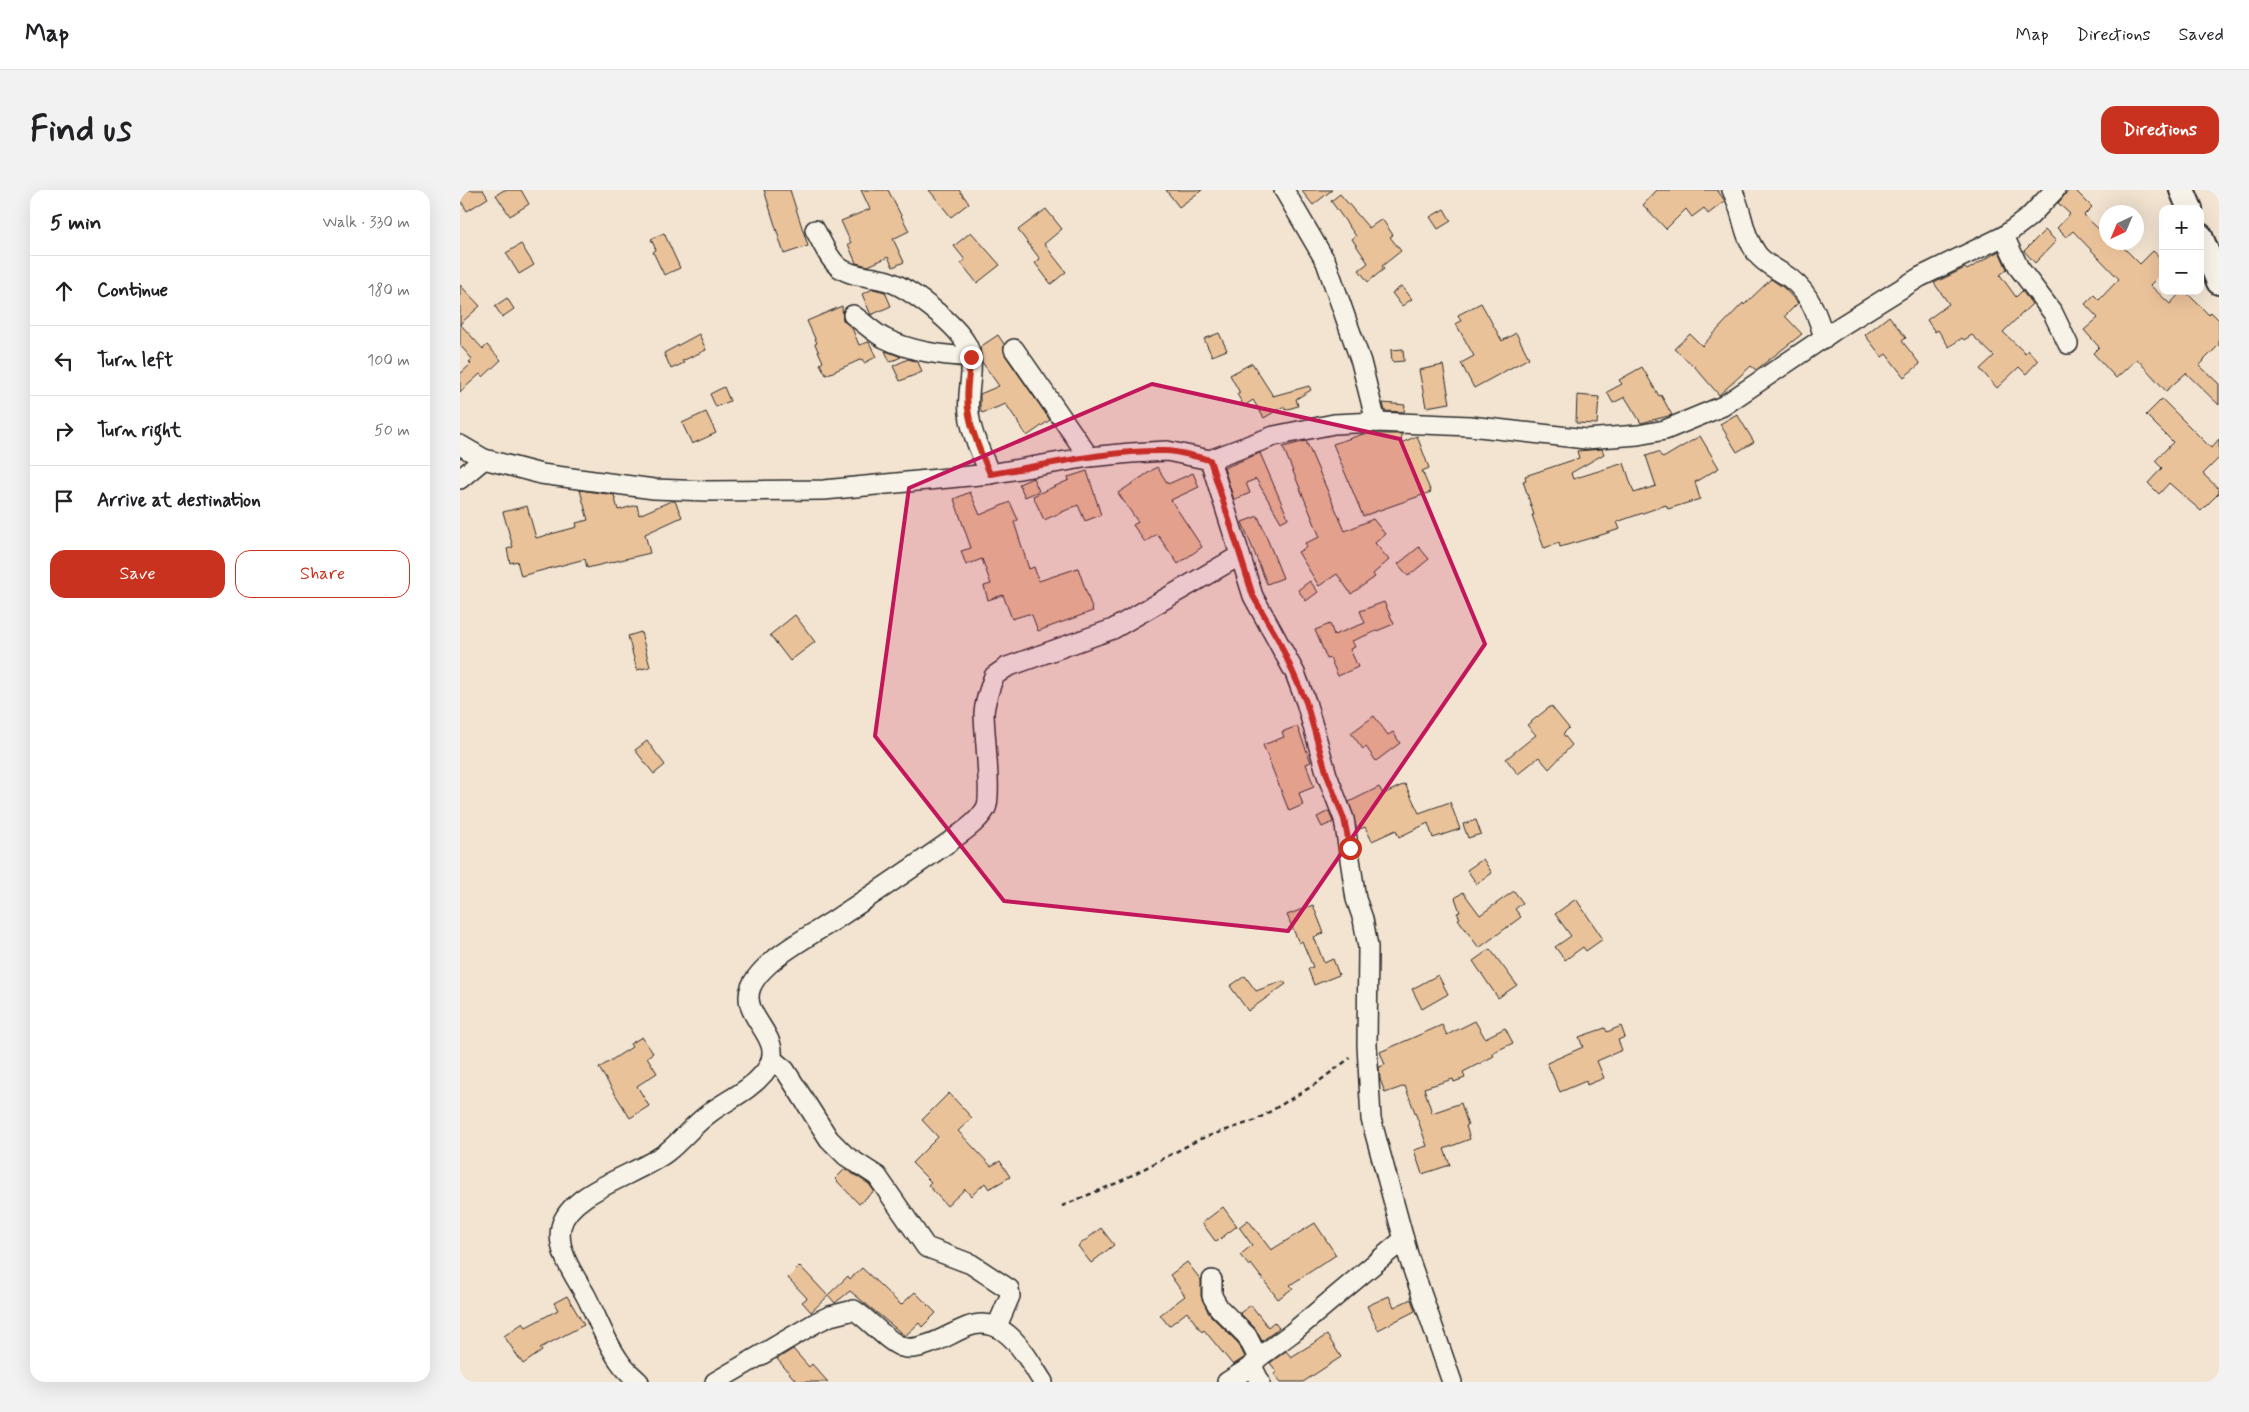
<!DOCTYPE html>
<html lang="en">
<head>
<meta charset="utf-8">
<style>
  body { margin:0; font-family:Mynerve,sans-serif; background:#f2f2f2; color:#202124 }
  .controls { position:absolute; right:15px; top:15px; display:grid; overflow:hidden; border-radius:10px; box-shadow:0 5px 20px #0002 }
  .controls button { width:45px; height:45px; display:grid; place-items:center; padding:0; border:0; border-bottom:1px solid #e0e0e0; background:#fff; color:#202124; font:25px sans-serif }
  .compass { position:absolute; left:1639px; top:15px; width:45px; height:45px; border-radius:50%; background:#fff; box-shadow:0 5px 20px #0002; rotate:224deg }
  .stop { position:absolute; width:15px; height:15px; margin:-11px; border:4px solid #c8321e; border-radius:50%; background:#fff }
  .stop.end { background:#c8321e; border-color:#fff; box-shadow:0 1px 5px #0008 }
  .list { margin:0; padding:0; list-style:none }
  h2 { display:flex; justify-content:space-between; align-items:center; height:65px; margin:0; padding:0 20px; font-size:21px }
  h2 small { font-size:16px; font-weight:400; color:#757577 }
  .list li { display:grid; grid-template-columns:32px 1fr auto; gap:15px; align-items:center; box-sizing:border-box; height:70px; padding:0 20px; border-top:1px solid #e0e0e0 }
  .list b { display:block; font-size:19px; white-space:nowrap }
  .list em { font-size:16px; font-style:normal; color:#757577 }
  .actions { display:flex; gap:10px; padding:15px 20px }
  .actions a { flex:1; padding:11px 0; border:1px solid #c8321e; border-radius:15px; text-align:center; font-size:18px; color:#c8321e }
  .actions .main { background:#c8321e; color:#fff }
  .icon { flex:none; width:28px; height:28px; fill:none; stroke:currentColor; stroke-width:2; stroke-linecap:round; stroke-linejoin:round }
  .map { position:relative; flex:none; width:1759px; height:1192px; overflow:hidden; border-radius:15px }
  header { display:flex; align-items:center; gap:30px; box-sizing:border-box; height:70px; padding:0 25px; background:#fff; border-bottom:1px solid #e0e0e0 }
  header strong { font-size:24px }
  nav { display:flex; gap:28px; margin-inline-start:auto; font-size:18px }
  .intro { display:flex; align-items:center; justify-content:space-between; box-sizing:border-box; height:120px; padding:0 30px }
  h1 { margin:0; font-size:35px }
  .button { padding:12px 22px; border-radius:15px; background:#c8321e; color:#fff; font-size:18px; font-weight:700 }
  main { display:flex; gap:30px; padding:0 30px }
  aside { flex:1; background:#fff; border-radius:15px; box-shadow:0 5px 20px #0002 }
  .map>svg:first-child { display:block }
  .building { fill:#eac29a; stroke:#2b2b2b }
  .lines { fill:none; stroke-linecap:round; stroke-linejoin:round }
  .minor-casing { stroke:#2b2b2b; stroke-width:22 }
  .major-casing { stroke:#2b2b2b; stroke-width:28 }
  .path { stroke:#2b2b2b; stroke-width:2.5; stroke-dasharray:5 4; stroke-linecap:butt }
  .minor { stroke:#f7f3e8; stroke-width:19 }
  .major { stroke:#f7f3e8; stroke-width:24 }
  .route { stroke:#c8321e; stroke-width:6 }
  .marked { fill:#c2185b; fill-opacity:0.2; stroke:#c2185b; stroke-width:4; stroke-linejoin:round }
</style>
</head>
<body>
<header>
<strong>Map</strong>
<nav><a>Map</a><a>Directions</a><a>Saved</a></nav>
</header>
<div class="intro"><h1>Find us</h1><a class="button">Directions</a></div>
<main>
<aside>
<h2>5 min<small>Walk · 330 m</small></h2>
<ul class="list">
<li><svg class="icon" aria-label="ahead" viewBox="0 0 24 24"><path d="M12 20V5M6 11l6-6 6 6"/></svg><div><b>Continue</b></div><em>180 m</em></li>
<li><svg class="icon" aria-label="left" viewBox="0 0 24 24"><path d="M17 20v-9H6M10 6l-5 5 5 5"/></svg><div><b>Turn left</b></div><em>100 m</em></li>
<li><svg class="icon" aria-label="right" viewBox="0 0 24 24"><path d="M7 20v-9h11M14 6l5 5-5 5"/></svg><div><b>Turn right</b></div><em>50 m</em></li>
<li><svg class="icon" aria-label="arrive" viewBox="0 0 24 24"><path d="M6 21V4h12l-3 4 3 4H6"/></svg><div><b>Arrive at destination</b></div></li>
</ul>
<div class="actions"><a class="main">Save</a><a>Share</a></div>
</aside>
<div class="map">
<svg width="1759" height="1192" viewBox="0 0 1759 1192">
  <rect width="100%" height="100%" fill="#f3e4d1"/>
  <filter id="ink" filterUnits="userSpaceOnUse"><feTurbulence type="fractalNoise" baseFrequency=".02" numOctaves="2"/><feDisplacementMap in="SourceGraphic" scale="10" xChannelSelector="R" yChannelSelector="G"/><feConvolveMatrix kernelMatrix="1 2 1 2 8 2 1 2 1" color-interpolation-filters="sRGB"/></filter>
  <g filter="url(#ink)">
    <g class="building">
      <polygon points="0,0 23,0 28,8 7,21 0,10"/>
      <polygon points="44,0 61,0 69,14 50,26 36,5"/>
      <polygon points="304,0 330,0 348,56 324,64"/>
      <polygon points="401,0 428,0 449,41 433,49 444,72 433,77 428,67 408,76 396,73 388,54 391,53 381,31 410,19"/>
      <polygon points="469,0 499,0 509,13 491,27"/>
      <polygon points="706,0 742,0 719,17"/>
      <polygon points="841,0 872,0 853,15"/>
      <polygon points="1197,0 1257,0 1265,11 1248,24 1244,18 1232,27 1226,19 1206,39 1183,15"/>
      <polygon points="1609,0 1615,0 1632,17 1624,25 1646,46 1646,52 1658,52 1680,74 1693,61 1703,70 1703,82 1690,95 1710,114 1722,101 1725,101 1749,125 1751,122 1759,130 1759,155 1739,175 1759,194 1759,215 1726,183 1706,201 1677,169 1656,188 1633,163 1639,157 1624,140 1638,128 1625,114 1634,105 1639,110 1659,89 1613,41 1606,47 1597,38 1610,24 1598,13"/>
      <polygon points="880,4 909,38 922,29 933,45 930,47 941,61 922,76 924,79 908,92 899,80 908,73 892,49 896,46 871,11"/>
      <polygon points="586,19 602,39 584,54 606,82 591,94 575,73 580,69 558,40"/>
      <polygon points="984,19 991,31 978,39 970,27"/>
      <polygon points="1585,40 1596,51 1575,73 1564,61"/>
      <polygon points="511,42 540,75 517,93 501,73 505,70 494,56"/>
      <polygon points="204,43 220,78 204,85 193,62 196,60 191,49"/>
      <polygon points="61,54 74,75 59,84 46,63"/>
      <polygon points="1539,61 1547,79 1540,85 1556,107 1562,101 1572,114 1543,142 1565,163 1568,160 1578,171 1566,184 1559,177 1537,198 1520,179 1534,166 1512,145 1504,150 1502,148 1489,157 1478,140 1475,142 1467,130 1489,114 1474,93 1505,78 1507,80"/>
      <polygon points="1311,89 1324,98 1338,113 1325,126 1342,144 1296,180 1291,176 1259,205 1234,176 1214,159 1230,144 1242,156 1283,113 1284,115"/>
      <polygon points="0,95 20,116 0,134"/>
      <polygon points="942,96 952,109 942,116 932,103"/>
      <polygon points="413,99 425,102 431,116 411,125 402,104"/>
      <polygon points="47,108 54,119 42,127 35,116"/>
      <polygon points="1021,113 1042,151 1056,143 1069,168 1014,198 1001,173 1014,166 996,134 1001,131 998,125"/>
      <polygon points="382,116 383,130 392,138 399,155 409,152 416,167 404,173 402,169 366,185 360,174 363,172 355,154 357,153 347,131"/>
      <polygon points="1429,126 1446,148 1442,151 1460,174 1444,187 1426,164 1422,167 1405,145"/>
      <polygon points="0,134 23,159 27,155 41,170 23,187 20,184 0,202 0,184 11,174 9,172 12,169 0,155"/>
      <polygon points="759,143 767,160 752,166 744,149"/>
      <polygon points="239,144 246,160 222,171 224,173 211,179 204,163"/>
      <polygon points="538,145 544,154 545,165 590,230 567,246 546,214 522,223 520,219 520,204 539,196 522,172 520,157"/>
      <polygon points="943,159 944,171 932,172 931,160"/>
      <polygon points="425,161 431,163 441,167 430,172"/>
      <polygon points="448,169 458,172 462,182 440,191 433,176"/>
      <polygon points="792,173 813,206 849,196 851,200 836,209 838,216 825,220 824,216 804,228 793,210 784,216 777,204 780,203 770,185"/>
      <polygon points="983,175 990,213 966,217 959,180"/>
      <polygon points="1182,177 1199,206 1201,205 1212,225 1181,233 1165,207 1153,213 1147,202 1162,194 1159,190"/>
      <polygon points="264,197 270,211 256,217 250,204"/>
      <polygon points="1117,205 1139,207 1137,234 1116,233"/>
      <polygon points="1702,209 1751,258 1759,249 1759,268 1743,284 1759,299 1759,303 1741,321 1709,293 1699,304 1688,293 1702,278 1695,271 1713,252 1686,225"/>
      <polygon points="923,213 945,215 944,222 925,221"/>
      <polygon points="246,222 256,243 232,254 222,233"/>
      <polygon points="1277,224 1294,252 1277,262 1260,234"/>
      <polygon points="903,244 942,244 941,253 957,246 969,278 962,281 971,302 903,326 873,254"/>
      <polygon points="1240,246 1259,278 1235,292 1240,309 1208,319 1206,315 1174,326 1157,332 1160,339 1141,345 1100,357 1099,353 1084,358 1072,325 1074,325 1063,291 1066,290 1065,286 1119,268 1117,261 1142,259 1144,264 1111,283 1113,289 1164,273 1174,303 1196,296 1186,266 1198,262 1203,268"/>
      <polygon points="846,251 885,341 913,329 925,344 915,353 929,370 913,384 915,387 891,404 877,384 859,396 838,362 847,357 845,353 860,347 823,257"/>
      <polygon points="800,263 828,328 821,332 796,289 786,293 790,303 774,310 764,278"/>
      <polygon points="697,277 708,294 733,283 739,297 711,310 742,357 718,374 697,344 685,352 673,335 678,332 658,303"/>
      <polygon points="627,281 641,325 625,331 618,315 584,330 573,306 609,290 608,287"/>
      <polygon points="573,288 579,301 565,307 559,294"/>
      <polygon points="120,300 154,305 158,320 177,315 179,325 211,311 215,311 222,327 185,344 190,363 127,378 125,369 61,386 57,371 50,373 47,359 53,357 43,322 67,316 76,348 117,337 116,333 128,330"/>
      <polygon points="510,302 520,325 550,312 558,330 554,332 569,379 574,377 579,391 618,378 633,421 578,441 572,425 568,424 552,429 543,405 528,410 524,396 531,394 522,369 506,375 501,361 511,358 494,309"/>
      <polygon points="798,326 823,388 807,394 782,332"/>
      <polygon points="959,357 969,369 948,386 938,374"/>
      <polygon points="850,391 858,402 846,411 838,400"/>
      <polygon points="924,412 934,434 892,451 895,457 890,459 898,477 878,486 870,468 867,469 855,440 870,434 874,445 905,433 900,421"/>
      <polygon points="335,425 355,452 330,471 310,445"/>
      <polygon points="181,442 190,477 177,480 168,446"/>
      <polygon points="1091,516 1109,538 1103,544 1112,555 1089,579 1079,567 1058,584 1046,569 1076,545 1067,535"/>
      <polygon points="914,526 928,545 933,542 940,553 916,571 906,557 903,559 891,543"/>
      <polygon points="837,536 851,572 846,574 854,597 839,603 843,615 829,621 803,555 824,547 822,542"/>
      <polygon points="187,551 205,575 194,584 175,560"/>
      <polygon points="945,594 959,623 990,612 1000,639 973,648 968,633 939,647 936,640 912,651 905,637 897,640 889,612 919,597 923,604"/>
      <polygon points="869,621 873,632 862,637 857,627"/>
      <polygon points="1016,630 1021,644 1008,648 1003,634"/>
      <polygon points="1023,669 1032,683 1017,694 1007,680"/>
      <polygon points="1054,701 1063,713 1055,719 1061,727 1019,758 998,729 1000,728 997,723 1000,722 995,708 1003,702 1020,725"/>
      <polygon points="1116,709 1143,749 1126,761 1123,757 1105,770 1095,757 1111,746 1095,724"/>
      <polygon points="853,715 864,743 854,747 864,773 873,769 879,785 854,795 848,779 853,777 842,751 839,753 827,725"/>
      <polygon points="1030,759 1057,795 1038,808 1013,771"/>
      <polygon points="978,785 988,804 962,819 952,799"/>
      <polygon points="785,786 796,801 823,791 826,794 788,821 770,796"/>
      <polygon points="1015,831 1025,848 1045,838 1053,853 1032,863 1034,866 1003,882 1005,888 994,892 993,889 964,898 972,923 1001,913 1008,935 1006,936 1010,949 984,959 990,975 962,984 954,960 967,956 959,933 945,896 925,903 920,889 919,877 925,875 920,862 982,835 987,845"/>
      <polygon points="1161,836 1165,847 1158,850 1162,860 1137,871 1144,888 1127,895 1126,891 1100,902 1087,873 1123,857 1119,847 1145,838 1147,842"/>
      <polygon points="182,847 193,863 187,867 197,883 177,896 189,916 170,928 139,878 172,857 170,854"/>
      <polygon points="489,903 512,928 498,941 531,976 540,971 550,987 529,999 525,993 511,1006 505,999 487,1016 468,995 471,992 452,973 478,947 462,930"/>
      <polygon points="385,979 409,994 414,1001 399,1014 375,989"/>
      <polygon points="763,1017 777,1036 756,1052 742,1033"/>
      <polygon points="788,1030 811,1060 855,1033 876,1065 830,1095 833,1098 818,1109 791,1074 789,1076 780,1065 792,1055 779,1037"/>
      <polygon points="641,1038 654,1055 631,1073 618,1056"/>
      <polygon points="727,1072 741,1090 741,1106 749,1124 778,1153 785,1167 773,1175 744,1140 742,1142 727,1122 709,1136 700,1125 725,1106 710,1085"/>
      <polygon points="340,1076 368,1106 351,1122 342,1112 347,1108 328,1088"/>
      <polygon points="402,1078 441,1115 455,1102 476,1123 462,1137 459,1133 445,1146 390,1101 375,1113 368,1105 388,1086 390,1089"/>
      <polygon points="107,1106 124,1135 80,1158 82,1161 63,1174 44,1146 63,1133 66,1137 98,1120 94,1113"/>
      <polygon points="929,1106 934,1117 951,1109 955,1121 918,1140 907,1116"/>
      <polygon points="791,1115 808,1137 814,1132 819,1138 802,1151 795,1138 780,1123"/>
      <polygon points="867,1145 881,1167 843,1192 821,1192 814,1184 817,1182 810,1173 826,1161 831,1167"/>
      <polygon points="333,1159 349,1177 352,1174 368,1192 337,1192 317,1169"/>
    </g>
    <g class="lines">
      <g class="minor-casing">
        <g id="minor">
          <polyline points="824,0 866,72 901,172 916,232"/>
          <path d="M1272,0C1284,23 1281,41 1297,64C1305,75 1321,81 1331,89C1350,104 1358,126 1364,148"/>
          <path d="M355,40C362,52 369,70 380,78C393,87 410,86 424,90C448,96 496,134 507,155C517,174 506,202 509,223C511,244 522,265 530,284"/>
          <polyline points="1544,46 1559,78 1593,123 1608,154"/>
          <path d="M393,125C403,132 413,142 424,148C452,162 481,165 511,167"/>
          <polyline points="554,159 629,267"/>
          <polyline points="0,255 24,269 81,284 194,299 248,301 364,300 530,284 629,267 671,263 707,261 750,270 814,246 874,234 916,232 1010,236 1126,249 1178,245 1205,240 1263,216 1381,136 1460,87 1544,46 1569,27 1595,0"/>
          <polyline points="750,270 793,406 835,483 846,512 867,585 884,629 896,709 903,729 908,757 907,855 911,929 949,1068 992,1192"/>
          <polyline points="0,289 24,269"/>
          <polyline points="313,870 325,880 369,949 386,966 417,986 466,1057 511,1074 549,1099 550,1106 537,1136"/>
          <polyline points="752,1090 752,1106 759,1118 787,1146 798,1168"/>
          <polyline points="792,1176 800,1192"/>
          <path d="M179,1192C173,1186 165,1180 160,1172C146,1153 137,1127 126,1106C115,1086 96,1061 101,1037C109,1001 180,984 207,962C223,949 234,934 251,922C269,909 289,901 304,883C332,849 278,829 291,797C302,770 352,745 376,729C415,703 454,677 492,650C504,641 519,631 526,618C532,607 524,541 524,523C525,510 530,498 534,486L547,477L653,439L779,366"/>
          <path d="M255,1192L357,1132L370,1126L394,1120C410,1130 425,1150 442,1157C451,1160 460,1157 469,1154C482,1150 494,1142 507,1137C545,1122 566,1166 583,1192"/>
          <polyline points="767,1192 792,1176 798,1168 832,1143 944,1049"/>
        </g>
      </g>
      <g class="major-casing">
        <g id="major">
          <polyline points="1722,0 1730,19"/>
          <polyline points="1740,46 1759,92"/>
        </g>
      </g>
      <polyline class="path" points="602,1016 659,992 740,949 796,930 854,895 890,868"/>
      <use href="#minor" class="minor"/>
      <use href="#major" class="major"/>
    </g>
  </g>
  <g class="lines" filter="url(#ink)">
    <path class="route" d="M511,167C509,186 505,206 509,225C513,246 522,265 530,284C588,275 646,260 705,261C719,261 736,267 750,270L793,406L819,451L846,512L867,585L884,629L890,658"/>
  </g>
  <path class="marked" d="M692,194L940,249L1025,454L828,741L544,711L415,546L449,298Z"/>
</svg>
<div class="controls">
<button>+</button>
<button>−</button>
</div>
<svg class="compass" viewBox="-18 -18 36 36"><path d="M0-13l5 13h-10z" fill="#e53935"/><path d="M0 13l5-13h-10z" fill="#757577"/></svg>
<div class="stop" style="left:890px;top:658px"></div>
<div class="stop end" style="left:511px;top:167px"></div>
</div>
</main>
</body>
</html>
